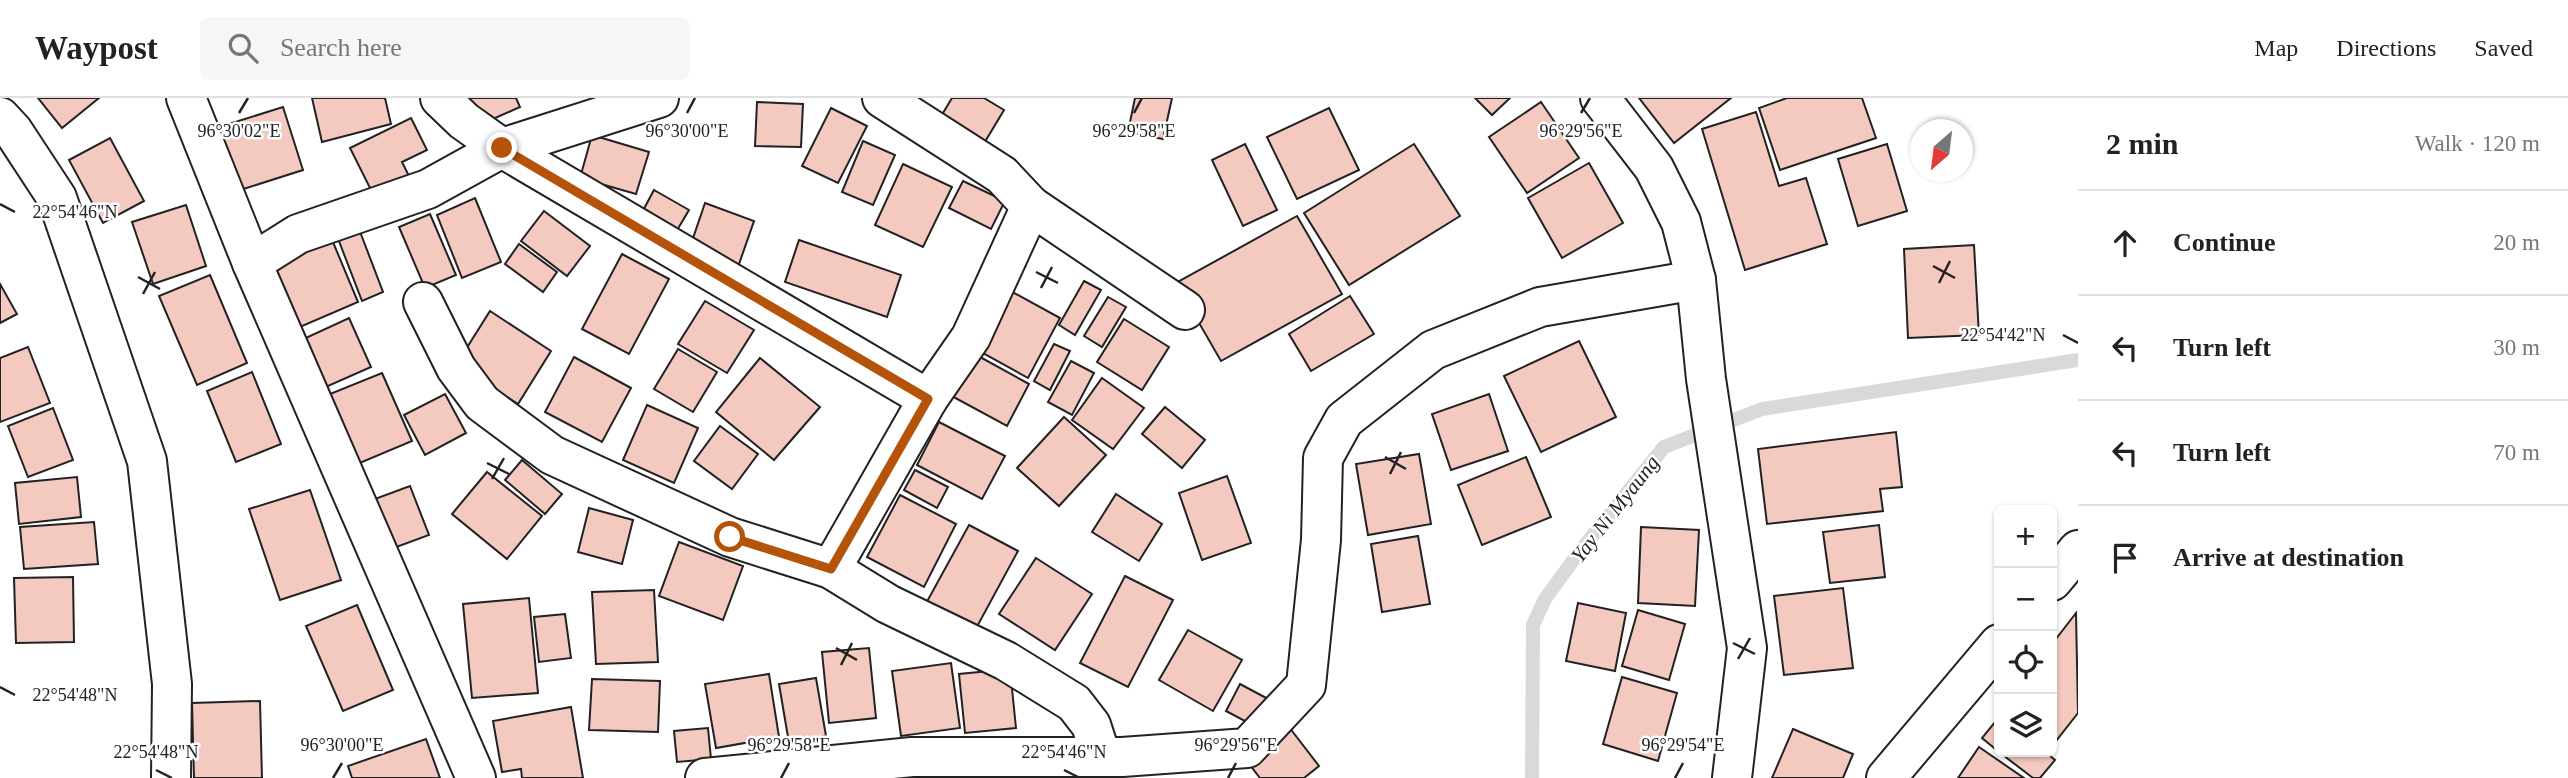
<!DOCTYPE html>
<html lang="en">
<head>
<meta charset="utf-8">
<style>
  body { margin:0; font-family:"Times New Roman",serif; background:#f6f6f6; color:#222 }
  .controls { position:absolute; right:21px; bottom:21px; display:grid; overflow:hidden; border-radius:10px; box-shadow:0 2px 5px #0004 }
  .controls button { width:63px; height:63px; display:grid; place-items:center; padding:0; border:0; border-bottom:2px solid #e0e0e0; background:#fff; color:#222; font:35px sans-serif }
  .compass { position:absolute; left:1910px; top:21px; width:63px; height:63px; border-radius:50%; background:#fff; box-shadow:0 2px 5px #0004; rotate:208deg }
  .stop { position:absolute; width:21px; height:21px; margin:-16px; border:5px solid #b45309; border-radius:50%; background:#fff }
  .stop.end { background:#b45309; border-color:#fff; box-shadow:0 2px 7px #0008 }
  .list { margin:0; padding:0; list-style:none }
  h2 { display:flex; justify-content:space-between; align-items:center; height:91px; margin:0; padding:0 28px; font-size:30px }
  h2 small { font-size:23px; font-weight:400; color:#767676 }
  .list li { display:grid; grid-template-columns:46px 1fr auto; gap:21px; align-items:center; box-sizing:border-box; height:105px; padding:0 28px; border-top:2px solid #e0e0e0 }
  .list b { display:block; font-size:26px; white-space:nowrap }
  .list em { font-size:23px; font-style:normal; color:#767676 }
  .icon { flex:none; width:38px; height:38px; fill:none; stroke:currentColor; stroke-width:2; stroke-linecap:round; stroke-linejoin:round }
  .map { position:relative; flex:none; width:2078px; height:680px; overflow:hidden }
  header { display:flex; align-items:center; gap:42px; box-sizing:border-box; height:98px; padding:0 35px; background:#fff; border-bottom:2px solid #e0e0e0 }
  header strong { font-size:33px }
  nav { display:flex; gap:38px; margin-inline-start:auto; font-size:24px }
  .search { width:490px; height:63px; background:#f6f6f6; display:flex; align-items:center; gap:18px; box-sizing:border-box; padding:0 24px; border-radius:10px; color:#767676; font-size:26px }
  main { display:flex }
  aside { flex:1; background:#fff }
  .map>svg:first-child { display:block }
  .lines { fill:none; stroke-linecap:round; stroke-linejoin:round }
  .stream { stroke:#d9d9d9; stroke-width:14 }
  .building { fill:#f3c9c0; stroke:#222; stroke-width:2 }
  .minor-casing { stroke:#222; stroke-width:42 }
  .major-casing { stroke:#222; stroke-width:42 }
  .minor { stroke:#fff; stroke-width:38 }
  .major { stroke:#fff; stroke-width:38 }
  .route { stroke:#b45309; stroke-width:9 }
  .ticks { fill:none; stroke:#222; stroke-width:2.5 }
  .labels { text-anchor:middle; stroke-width:5; stroke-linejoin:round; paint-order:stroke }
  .water-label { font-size:21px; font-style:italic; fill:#222; stroke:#fff }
  .ticks-label { font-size:18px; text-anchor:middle; fill:#222; stroke:#fff; stroke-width:5; stroke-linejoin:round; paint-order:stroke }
</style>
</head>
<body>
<header>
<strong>Waypost</strong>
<div class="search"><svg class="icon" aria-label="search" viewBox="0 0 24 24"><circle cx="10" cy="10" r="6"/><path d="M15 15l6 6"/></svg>Search here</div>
<nav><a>Map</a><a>Directions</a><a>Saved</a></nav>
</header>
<main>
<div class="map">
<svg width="2078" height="680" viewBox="0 0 2078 680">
  <rect width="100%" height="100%" fill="#fff"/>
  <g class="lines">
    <polyline class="stream" points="1532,680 1533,527 1545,501 1577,457 1664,349 1762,311 2078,262"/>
  </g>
  <g class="building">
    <polygon points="38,0 99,0 62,30"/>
    <polygon points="312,0 385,0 391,26 322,44"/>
    <polygon points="461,0 516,0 520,9 475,29"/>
    <polygon points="952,0 984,0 1004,12 983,47 940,20"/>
    <polygon points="1135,0 1172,0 1163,41 1128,34"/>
    <polygon points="1475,0 1510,0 1492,17"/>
    <polygon points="1639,0 1731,0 1674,45"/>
    <polygon points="1787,0 1862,0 1876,40 1780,72 1759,10"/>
    <polygon points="757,4 803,6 801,49 755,48"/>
    <polygon points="1541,4 1579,60 1527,95 1489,39"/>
    <polygon points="283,9 303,72 234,94 213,31"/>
    <polygon points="831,10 867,28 838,85 802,68"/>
    <polygon points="1329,10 1359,72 1297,101 1267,39"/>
    <polygon points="1756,14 1779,88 1806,80 1827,146 1745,172 1702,31"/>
    <polygon points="411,20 427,52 402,64 411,82 375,100 350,50"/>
    <polygon points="592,37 649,54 636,96 580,80"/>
    <polygon points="110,40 144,103 103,125 69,62"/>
    <polygon points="863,43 895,57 873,107 842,94"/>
    <polygon points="1245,46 1277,112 1243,128 1212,62"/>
    <polygon points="1414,46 1460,118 1349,187 1304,115"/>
    <polygon points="1887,46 1907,113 1858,128 1838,61"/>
    <polygon points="1589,65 1623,125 1562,160 1528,100"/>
    <polygon points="903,66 952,89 923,149 875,127"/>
    <polygon points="963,83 1005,103 991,131 949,110"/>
    <polygon points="654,92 689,112 673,139 639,120"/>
    <polygon points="475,100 501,164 462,180 437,117"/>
    <polygon points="705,105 754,123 738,169 689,152"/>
    <polygon points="186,107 206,168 153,186 132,124"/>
    <polygon points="544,113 590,148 567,178 521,143"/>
    <polygon points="430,116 456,177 425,190 399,129"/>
    <polygon points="1297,118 1342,196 1221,263 1176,185"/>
    <polygon points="359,131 383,194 362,203 337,138"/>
    <polygon points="330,137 358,204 293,232 265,164"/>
    <polygon points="799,142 901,177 887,219 785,184"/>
    <polygon points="519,146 557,174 543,194 505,166"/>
    <polygon points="1974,147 1979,237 1908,240 1904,151"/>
    <polygon points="622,156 669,181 629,256 582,231"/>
    <polygon points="210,177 247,265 197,287 159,198"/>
    <polygon points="1084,183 1101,192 1075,237 1059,227"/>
    <polygon points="0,186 17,216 0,225"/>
    <polygon points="1007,191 1060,220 1028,280 974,250"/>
    <polygon points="1350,198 1374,236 1311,273 1289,236"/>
    <polygon points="1108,199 1126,209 1102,249 1084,238"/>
    <polygon points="705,203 754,232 727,275 678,246"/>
    <polygon points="490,213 551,253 518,306 456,267"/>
    <polygon points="349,220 371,269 319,292 297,244"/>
    <polygon points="1124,221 1169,249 1142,292 1097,264"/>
    <polygon points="1579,243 1616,319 1541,354 1504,278"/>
    <polygon points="1054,246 1070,253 1050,292 1034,283"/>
    <polygon points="28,249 50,305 0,324 0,260"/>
    <polygon points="678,251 717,274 693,314 654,291"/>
    <polygon points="971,254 1029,286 1007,328 948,296"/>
    <polygon points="574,259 631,290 602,344 545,314"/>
    <polygon points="760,260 820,309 774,362 716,314"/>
    <polygon points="1071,263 1094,275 1072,317 1048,304"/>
    <polygon points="252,274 281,346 236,364 207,293"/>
    <polygon points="382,275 412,343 355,367 325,298"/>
    <polygon points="1102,280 1144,310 1113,351 1072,322"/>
    <polygon points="445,296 466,335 425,357 404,317"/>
    <polygon points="1489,296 1508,353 1451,372 1432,316"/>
    <polygon points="647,307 698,330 674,385 623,362"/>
    <polygon points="1165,309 1205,342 1182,370 1142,336"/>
    <polygon points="53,310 73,362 28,379 8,328"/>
    <polygon points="1064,319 1106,357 1059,408 1017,370"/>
    <polygon points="939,324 1005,358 982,401 917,367"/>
    <polygon points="720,328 758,356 732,391 694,363"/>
    <polygon points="1896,334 1902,389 1880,391 1883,413 1767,426 1758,351"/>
    <polygon points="1419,356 1431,426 1368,437 1356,366"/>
    <polygon points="1526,359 1551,419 1482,447 1458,387"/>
    <polygon points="522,362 562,396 545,416 505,382"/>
    <polygon points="915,372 948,389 937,410 904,392"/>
    <polygon points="487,374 542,418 507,461 452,416"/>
    <polygon points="1227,378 1251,445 1202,462 1179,395"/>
    <polygon points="77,379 81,419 19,426 15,385"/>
    <polygon points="410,388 429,437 391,451 372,402"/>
    <polygon points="310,392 341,482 280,502 249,411"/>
    <polygon points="1116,396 1162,426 1139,463 1092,434"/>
    <polygon points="900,397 956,426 924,489 867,459"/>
    <polygon points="589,410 633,422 622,466 578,454"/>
    <polygon points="94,424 98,466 24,471 20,429"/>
    <polygon points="969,427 1018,453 973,536 924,509"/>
    <polygon points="1879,427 1885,479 1830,485 1823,434"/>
    <polygon points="1641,429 1699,432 1695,508 1638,505"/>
    <polygon points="1418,438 1430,506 1382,514 1371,446"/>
    <polygon points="679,444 743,468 723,522 659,498"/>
    <polygon points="1036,460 1092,496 1055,552 999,516"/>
    <polygon points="1125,478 1173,502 1128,589 1080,565"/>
    <polygon points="73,479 74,544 16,545 14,480"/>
    <polygon points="1843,490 1853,570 1784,577 1774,498"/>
    <polygon points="654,492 658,564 596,566 592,494"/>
    <polygon points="529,500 538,595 472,600 463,506"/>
    <polygon points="1578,505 1626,515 1615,573 1566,563"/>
    <polygon points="357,507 393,592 343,613 306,528"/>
    <polygon points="1638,512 1685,526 1669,582 1622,568"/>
    <polygon points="2076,515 2078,615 2052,648 2052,546"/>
    <polygon points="565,516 571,560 539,564 534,519"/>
    <polygon points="1188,532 1242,562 1213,613 1159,582"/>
    <polygon points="869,550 876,620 829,625 822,554"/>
    <polygon points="951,565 960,630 901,638 892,573"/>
    <polygon points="1010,571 1016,630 965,635 959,576"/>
    <polygon points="769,576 779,639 716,650 705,586"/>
    <polygon points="1622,579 1677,595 1658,663 1603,646"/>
    <polygon points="816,580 826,638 789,645 779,586"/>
    <polygon points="592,581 660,583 658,634 589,632"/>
    <polygon points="1240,586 1270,602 1256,629 1226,613"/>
    <polygon points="260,603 262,680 194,680 192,605"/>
    <polygon points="571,609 583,680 522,680 521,671 502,674 493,623"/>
    <polygon points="1999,619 1999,654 1982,640"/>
    <polygon points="1289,629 1319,668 1304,680 1260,680 1246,662"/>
    <polygon points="708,630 711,661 677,664 674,633"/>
    <polygon points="1793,631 1853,656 1843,680 1772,680"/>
    <polygon points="426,641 440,680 352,680 348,668"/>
    <polygon points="1979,649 2024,680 1958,680"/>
    <polygon points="1999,654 2045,654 2055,662 2040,680 2033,680"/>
  </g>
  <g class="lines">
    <g class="minor-casing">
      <g id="minor">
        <polyline points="186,0 252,165 476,680"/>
        <polyline points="440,0 464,23 502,50 928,301"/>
        <polyline points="0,19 13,33 57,100 147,363 172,586 171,680"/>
        <polyline points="1031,108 1185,212"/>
        <polyline points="252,165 298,136 428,91 502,50 659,0"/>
        <polyline points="423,204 456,270 482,305 552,357 730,439 831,471 888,506 1006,563 1074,605 1091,627 1101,658"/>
        <polyline points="831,471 928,301 971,239 1031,108 1002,77 882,0"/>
        <polyline points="2052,483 2078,452"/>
        <polyline points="705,680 912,659 1122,659 1247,650 1306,587 1321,442 1323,360 1344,322 1433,252 1540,209 1696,182"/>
        <polyline points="1886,680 1999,546"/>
      </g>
    </g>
    <g class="major-casing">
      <polyline id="major" points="1600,0 1654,70 1681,124 1696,182 1706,281 1747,550 1732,680"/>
    </g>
    <use href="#minor" class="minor"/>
    <use href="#major" class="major"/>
  </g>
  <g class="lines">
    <polyline class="route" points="502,50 928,301 831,471 730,439"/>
  </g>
  <path class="ticks" d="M239,15L248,0M687,15L695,0M1134,15L1142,0M1581,15L1590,0M0,106L15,114M1933,168L1955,180M1036,174L1058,185M138,179L160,191M1939,185L1950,163M1041,190L1052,169M143,196L155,174M2063,237L2078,245M1385,359L1406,371M487,365L509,376M1390,376L1401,354M492,381L504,360M1733,545L1755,556M836,550L857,562M1738,561L1750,540M841,567L852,545M0,589L15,597M156,672L172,680M1064,672L1080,680M333,680L342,665M781,680L789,665M1228,680L1236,665M1675,680L1683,665"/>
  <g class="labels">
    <g class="water-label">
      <text transform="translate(1615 411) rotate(-52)" y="7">Yay Ni Myaung</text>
    </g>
  </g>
  <g class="ticks-label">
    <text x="239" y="39">96°30'02"E</text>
    <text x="687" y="39">96°30'00"E</text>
    <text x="1134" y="39">96°29'58"E</text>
    <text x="1581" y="39">96°29'56"E</text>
    <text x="75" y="120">22°54'46"N</text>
    <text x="2003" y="243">22°54'42"N</text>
    <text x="75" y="603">22°54'48"N</text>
    <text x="342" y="653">96°30'00"E</text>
    <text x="789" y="653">96°29'58"E</text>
    <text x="1236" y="653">96°29'56"E</text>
    <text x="1683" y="653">96°29'54"E</text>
    <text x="156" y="660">22°54'48"N</text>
    <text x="1064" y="660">22°54'46"N</text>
  </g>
</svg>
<div class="controls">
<button>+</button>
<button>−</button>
<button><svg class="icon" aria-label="locate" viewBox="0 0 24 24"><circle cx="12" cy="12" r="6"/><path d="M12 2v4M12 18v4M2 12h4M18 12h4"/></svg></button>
<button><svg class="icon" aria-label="layers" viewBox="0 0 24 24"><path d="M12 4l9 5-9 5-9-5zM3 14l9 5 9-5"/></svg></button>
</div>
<svg class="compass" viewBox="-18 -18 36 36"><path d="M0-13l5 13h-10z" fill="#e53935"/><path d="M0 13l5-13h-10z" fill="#767676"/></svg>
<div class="stop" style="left:730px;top:439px"></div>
<div class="stop end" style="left:502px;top:50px"></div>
</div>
<aside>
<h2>2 min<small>Walk · 120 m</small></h2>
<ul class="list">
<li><svg class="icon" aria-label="ahead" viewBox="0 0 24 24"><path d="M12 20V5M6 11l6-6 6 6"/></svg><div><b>Continue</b></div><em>20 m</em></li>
<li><svg class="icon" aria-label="left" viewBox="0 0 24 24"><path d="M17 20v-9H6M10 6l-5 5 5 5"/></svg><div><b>Turn left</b></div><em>30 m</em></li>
<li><svg class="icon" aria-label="left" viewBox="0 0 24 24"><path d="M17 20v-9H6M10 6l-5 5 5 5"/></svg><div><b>Turn left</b></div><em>70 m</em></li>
<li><svg class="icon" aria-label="arrive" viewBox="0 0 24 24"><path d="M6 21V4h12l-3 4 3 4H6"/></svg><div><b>Arrive at destination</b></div></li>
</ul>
</aside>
</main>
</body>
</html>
